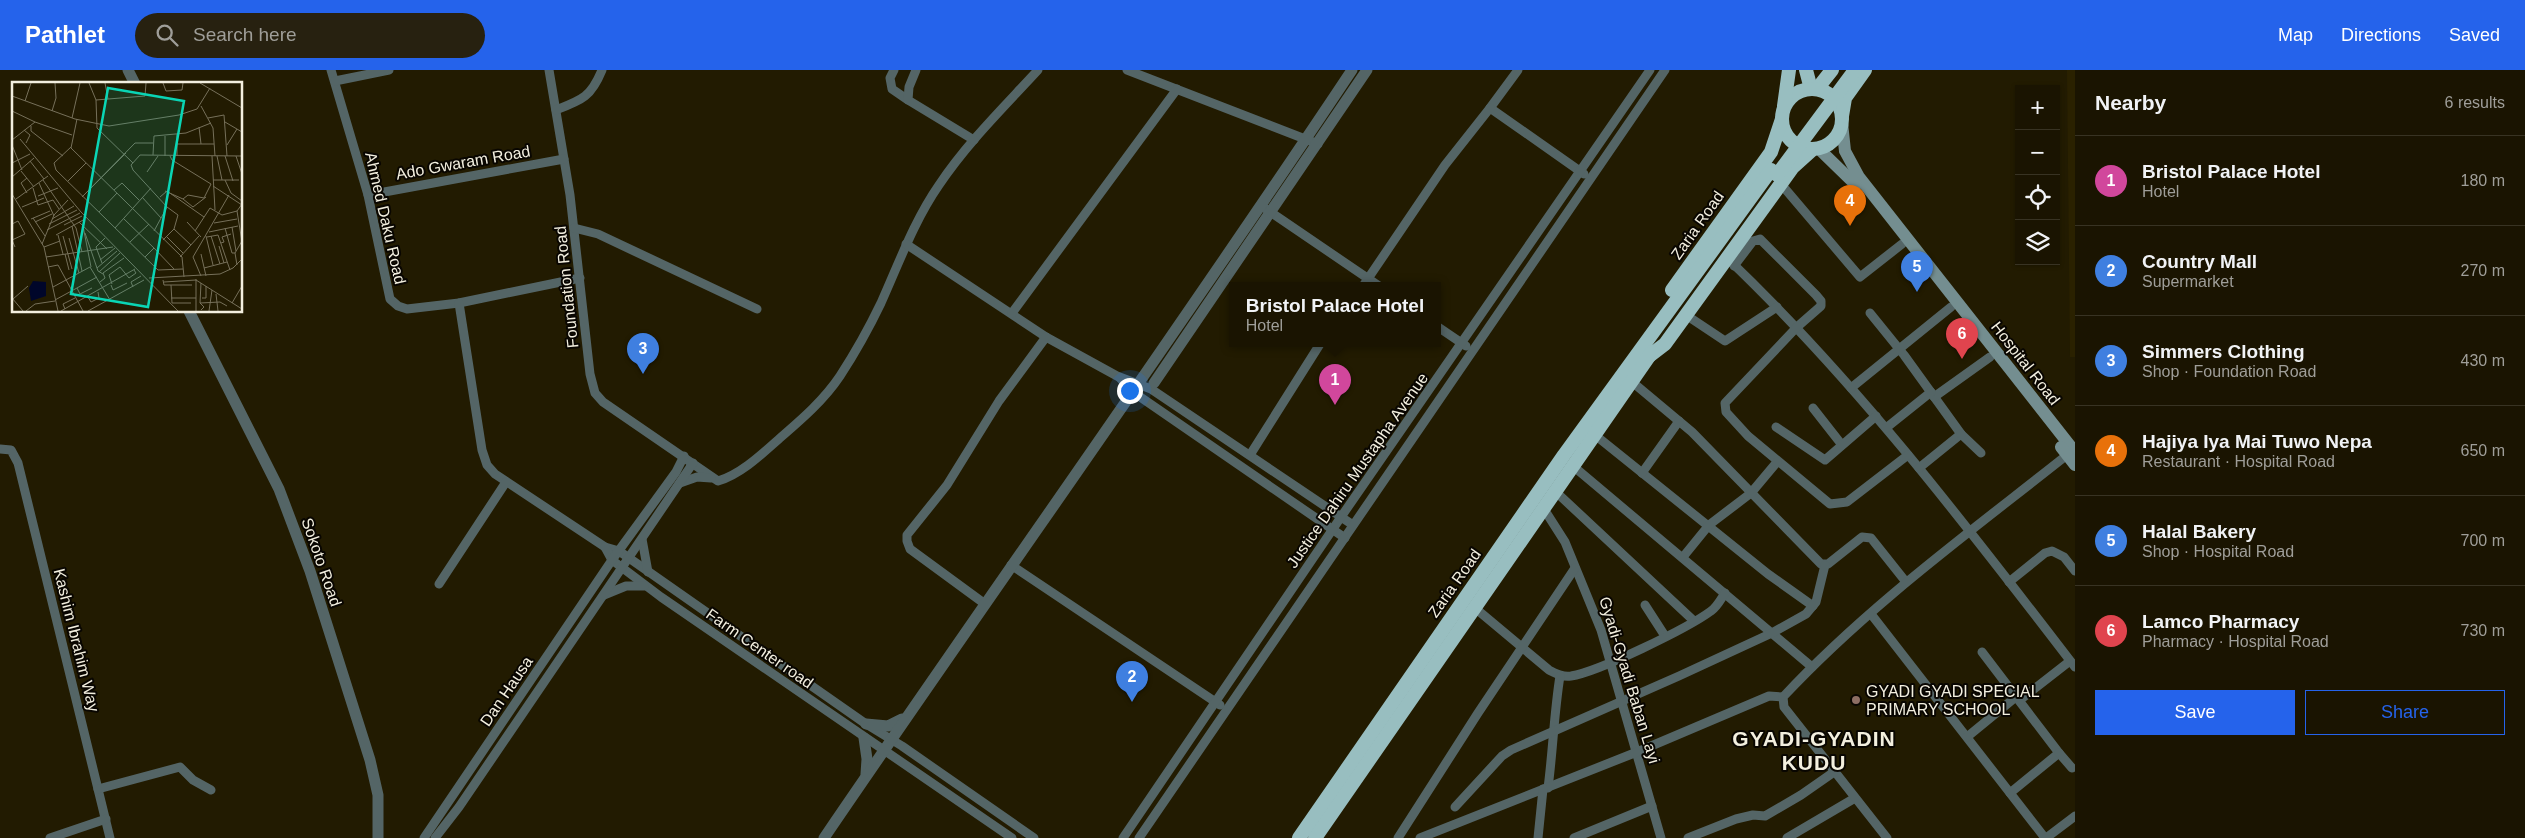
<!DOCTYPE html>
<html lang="en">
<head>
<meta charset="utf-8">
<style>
  body { margin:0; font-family:Arial,sans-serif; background:#272110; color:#f1f3f6 }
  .controls { position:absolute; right:15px; top:15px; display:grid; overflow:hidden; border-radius:0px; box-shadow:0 1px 4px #0004 }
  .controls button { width:45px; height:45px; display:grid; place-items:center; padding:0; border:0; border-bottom:1px solid #383323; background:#1a1401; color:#f1f3f6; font:25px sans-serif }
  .you { position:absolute; left:1129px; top:320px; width:18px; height:18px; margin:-12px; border:4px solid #fff; border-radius:50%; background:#1a73e8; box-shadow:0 0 0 8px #1a73e833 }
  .badge { display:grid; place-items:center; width:32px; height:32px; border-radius:50%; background:#2563eb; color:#fff; font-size:16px; font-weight:700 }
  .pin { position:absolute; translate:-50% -41px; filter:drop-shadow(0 1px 2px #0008) }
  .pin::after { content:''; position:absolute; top:26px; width:18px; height:15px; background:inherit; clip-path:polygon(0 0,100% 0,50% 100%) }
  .popup { position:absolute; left:1229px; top:212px; width:212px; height:65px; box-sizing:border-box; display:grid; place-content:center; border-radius:0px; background:#1a1401; filter:drop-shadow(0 1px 4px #0005); font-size:16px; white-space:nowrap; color:#9f9e99 }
  .popup b { font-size:19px; color:#f1f3f6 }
  .popup::after { content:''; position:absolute; left:50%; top:100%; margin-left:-10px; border:10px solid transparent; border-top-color:#1a1401 }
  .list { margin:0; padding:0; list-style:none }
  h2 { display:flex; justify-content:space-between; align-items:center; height:65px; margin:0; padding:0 20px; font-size:21px }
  h2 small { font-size:16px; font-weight:400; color:#9f9e99 }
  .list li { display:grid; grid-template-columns:32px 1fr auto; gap:15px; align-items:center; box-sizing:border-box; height:90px; padding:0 20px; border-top:1px solid #383323 }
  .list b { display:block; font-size:19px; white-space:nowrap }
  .list p { margin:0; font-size:16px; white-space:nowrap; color:#9f9e99 }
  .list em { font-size:16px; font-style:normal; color:#9f9e99 }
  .actions { display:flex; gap:10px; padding:15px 20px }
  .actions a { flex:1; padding:11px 0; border:1px solid #2563eb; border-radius:0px; text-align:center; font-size:18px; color:#2563eb }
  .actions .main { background:#2563eb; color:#fff }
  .icon { flex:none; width:28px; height:28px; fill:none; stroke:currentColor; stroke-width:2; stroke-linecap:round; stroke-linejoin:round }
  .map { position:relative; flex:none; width:2075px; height:768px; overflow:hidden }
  header { display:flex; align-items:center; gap:30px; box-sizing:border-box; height:70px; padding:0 25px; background:#2563eb; color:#fff }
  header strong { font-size:24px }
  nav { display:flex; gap:28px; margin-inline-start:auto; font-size:18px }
  .search { width:350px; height:45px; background:#272110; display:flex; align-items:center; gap:12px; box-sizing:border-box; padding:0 18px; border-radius:28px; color:#9f9e99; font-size:19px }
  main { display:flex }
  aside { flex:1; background:#1a1401 }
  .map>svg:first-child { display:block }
  .built { fill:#2a2100 }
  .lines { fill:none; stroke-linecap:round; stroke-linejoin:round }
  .minor { stroke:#546566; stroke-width:9 }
  .tertiary { stroke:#546566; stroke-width:11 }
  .secondary { stroke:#748e90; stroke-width:12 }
  .trunk { stroke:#98bec0; stroke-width:14 }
  .trunk-bridge { stroke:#98bec0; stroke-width:14 }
  .education-dot { fill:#8d6e63; stroke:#090601; stroke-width:2 }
  .labels { text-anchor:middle; stroke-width:4; stroke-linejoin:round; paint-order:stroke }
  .street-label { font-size:16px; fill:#f3efdf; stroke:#090601 }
  .poi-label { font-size:16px; fill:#f3efdf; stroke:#090601; text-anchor:start }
  .district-label { font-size:21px; font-weight:bold; letter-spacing:1px; fill:#f3efdf; stroke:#090601 }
  .inset-road { fill:none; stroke:#76705a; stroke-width:1 }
  .view { fill:#0ad5b5; fill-opacity:0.15; stroke:#0ad5b5; stroke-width:2.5 }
  .inset-edge { fill:none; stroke:#f3efdf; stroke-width:2.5 }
</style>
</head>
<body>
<header>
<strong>Pathlet</strong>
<div class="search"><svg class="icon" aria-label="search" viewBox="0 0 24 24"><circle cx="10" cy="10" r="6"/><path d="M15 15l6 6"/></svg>Search here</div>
<nav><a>Map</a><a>Directions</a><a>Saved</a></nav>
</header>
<main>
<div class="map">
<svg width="2075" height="768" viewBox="0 0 2075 768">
  <rect width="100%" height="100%" fill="#221b01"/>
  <polygon class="built" points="2067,0 2075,0 2075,287 2070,287"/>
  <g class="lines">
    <g class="minor">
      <polyline points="331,0 368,125 390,229 398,236 407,239 459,233 580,208"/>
      <path d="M549,0L570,125L590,304L595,323L603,332L718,411C741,404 762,384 780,368C802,349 824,330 840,306C855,283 869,258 881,233C899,193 914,151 939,115C967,73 1004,37 1038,0"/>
      <polyline points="894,0 890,8 892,19 908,30"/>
      <polyline points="916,0 909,17 908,30 974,70"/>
      <polyline points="1127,0 1318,74"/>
      <polyline points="1518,0 1490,38 1584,104"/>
      <polyline points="335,11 389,0"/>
      <path d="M556,40C582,30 591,27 602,0"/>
      <polyline points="1781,114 1860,207 1902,174"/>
      <polyline points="368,125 564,89"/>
      <polyline points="1266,139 1379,216"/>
      <polyline points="574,158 598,164 757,239"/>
      <polyline points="906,174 1046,267 1117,306 1151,319 1353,455"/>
      <path d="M1727,188C1857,312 1966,455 2075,597"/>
      <polyline points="1734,196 1753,171 1760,169 1816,225 1821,231 1821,236 1797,257 1725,333 1726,342 1748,366 1830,434 1847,432 1908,385"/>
      <polyline points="1363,216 1445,95 1490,38"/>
      <polyline points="459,233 482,380 487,395 495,404 605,477 619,481 866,654 902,676 1034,768"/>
      <polyline points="1012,243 1177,19"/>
      <polyline points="1870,243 1904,285 1961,364 1919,398"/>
      <polyline points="1686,245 1725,271 1777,237"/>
      <polyline points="1438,257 1466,276"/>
      <polyline points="1119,307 1133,322 1345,468"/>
      <polyline points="1631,311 1692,362 1821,494 1828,494 1862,467 1871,468 1906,512"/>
      <polyline points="1851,318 1951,237"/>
      <polyline points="1934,327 1990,287"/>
      <polyline points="1813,338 1842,375"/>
      <polyline points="1776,357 1825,390 1876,346"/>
      <polyline points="1886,358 1931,322"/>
      <polyline points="1961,364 1981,383"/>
      <polyline points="1595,365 1768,504 1813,536"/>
      <polyline points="0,379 11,380 18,393 110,768"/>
      <polyline points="1250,385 1320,274"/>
      <polyline points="1573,396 1812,597"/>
      <polyline points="1642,403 1679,351"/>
      <polyline points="680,413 697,407 711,408"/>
      <polyline points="1556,422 1694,551"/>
      <polyline points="1544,439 1565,472 1601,560 1661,768"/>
      <polyline points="642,469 648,502"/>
      <polyline points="605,477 612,490 661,527 1012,768"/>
      <polyline points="1683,487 1709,455 1751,423 1777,392"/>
      <polyline points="1011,495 1220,635"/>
      <polyline points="2009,512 2045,483 2052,481 2064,487 2075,501"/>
      <polyline points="439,514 506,412"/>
      <polyline points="604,525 626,516 644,516"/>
      <polyline points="985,534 910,479 907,471 907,465 947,415 999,331 1046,267"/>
      <polyline points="1645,535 1665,566"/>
      <path d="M1475,538L1549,600C1557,604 1562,607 1571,606C1598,602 1688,558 1711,541C1717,537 1721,529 1725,523"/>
      <polyline points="1871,544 2045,768"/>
      <polyline points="1982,582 2059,683 2010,723"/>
      <polyline points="2020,630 2070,591"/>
      <polyline points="1967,667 2017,626"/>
      <polyline points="2059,683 2072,698"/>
      <path d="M1548,718C1553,680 1554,643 1560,606"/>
      <polyline points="98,719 180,697 193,710 211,720"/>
      <polyline points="1455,737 1502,686 1511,680 1679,606 1772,563 1806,544 1816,532 1825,495"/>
      <polyline points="50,768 106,749"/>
      <polyline points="424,768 612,490 676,402 684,386"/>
      <polyline points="435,768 459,737 693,393"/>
      <polyline points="1123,768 1341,447 1650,0"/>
      <polyline points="1139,768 1665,0"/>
      <polyline points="1398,768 1478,643 1575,498"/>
      <polyline points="1420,768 1637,682 1769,626 1783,627"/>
      <polyline points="1538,768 1543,719"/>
      <polyline points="1574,768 1652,736"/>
      <polyline points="1688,768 1736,749 1753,745 1765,746 1801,725 1834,702"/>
      <polyline points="1787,768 1855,728"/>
      <path d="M1887,768L1784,637L1783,627C1868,536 1970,462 2067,385"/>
      <polyline points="2046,768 2075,746"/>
    </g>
    <g class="tertiary">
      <polyline points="128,0 135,14"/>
      <polyline points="189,241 279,419 310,501 370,690 378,725 378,768"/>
      <polyline points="1154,313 1367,0"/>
      <polyline points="866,654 888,656 902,649"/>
      <polyline points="864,668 867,689 866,704"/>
      <path d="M824,768C999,511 1180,259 1352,0"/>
    </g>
    <g class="secondary">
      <polyline points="1842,53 1845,81 1859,107 2075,382"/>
      <polyline points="1819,79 1856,115"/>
      <polyline points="2061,377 2075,395"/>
    </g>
    <g class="trunk">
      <polyline points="1806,0 1811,19"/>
      <polyline points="1817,19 1832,0"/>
      <circle cx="1812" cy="49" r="30"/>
      <polyline points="1784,36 1789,0"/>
      <polyline points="1842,46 1845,28 1865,0"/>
      <polyline points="1672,220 1771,82 1782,49"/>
      <polyline points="1648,287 1665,274 1793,97 1813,79"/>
      <polyline points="1299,768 1564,385 1771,100"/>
      <polyline points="1315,768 1652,282"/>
    </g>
    <polyline class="trunk-bridge" points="1777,105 1855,0"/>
  </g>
  <circle class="education-dot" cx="1856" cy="630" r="5"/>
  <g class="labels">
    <g class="street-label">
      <text transform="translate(463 92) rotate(-10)" y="6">Ado Gwaram Road</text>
      <text transform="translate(386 148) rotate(77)" y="6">Ahmed Daku Road</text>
      <text transform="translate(1697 155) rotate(-55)" y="6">Zaria Road</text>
      <text transform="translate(566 217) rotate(-96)" y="6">Foundation Road</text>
      <text transform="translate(2026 293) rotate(52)" y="6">Hospital Road</text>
      <text transform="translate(1357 400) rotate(-55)" y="6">Justice Dahiru Mustapha Avenue</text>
      <text transform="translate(322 492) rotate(71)" y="6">Sokoto Road</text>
      <text transform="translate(1454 513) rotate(-55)" y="6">Zaria Road</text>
      <text transform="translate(77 570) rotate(76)" y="6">Kashim Ibrahim Way</text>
      <text transform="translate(760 578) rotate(35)" y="6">Farm Center road</text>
      <text transform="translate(1630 610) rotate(73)" y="6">Gyadi-Gyadi Baban Layi</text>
      <text transform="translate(506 621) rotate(-56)" y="6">Dan Hausa</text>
    </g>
    <g class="poi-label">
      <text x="1866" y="627">GYADI GYADI SPECIAL<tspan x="1866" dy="18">PRIMARY SCHOOL</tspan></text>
    </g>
    <g class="district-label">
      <text x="1814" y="676">GYADI-GYADIN<tspan x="1814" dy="24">KUDU</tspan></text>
    </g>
  </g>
  <g transform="translate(12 12)">
    <rect width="230" height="230" fill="#221b01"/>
    <path d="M21,199L34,200V214L19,219L17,206Z" fill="#00062a"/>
    <path class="inset-road" d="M77,1L84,18L85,46L121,81M93,1L96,17M151,1L154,9L170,8L171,1M188,1L230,26M0,14L63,37L97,44L167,33L185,27L198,6M84,18L133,14L134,1M13,19L19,1M189,24L201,46L203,74M0,29L23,40M40,29L44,16L43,1M60,36L68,1M196,36L212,33L215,74M65,37L59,66L170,175L172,195M23,40L60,53M213,40L230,50M19,44V49L51,74M187,45L189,62M12,48L18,53L14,61M165,52V74M153,54V74M8,57L69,130L166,229M0,58L23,40M165,62H202M0,63L10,88M215,63L225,47M59,65L42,81L44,88L146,188L171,187M114,71L70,115L123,61H141M141,73L142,54L174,51L199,41M158,74L160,78L199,102M200,74L203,128M205,74L210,98M213,74L221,99M224,74L230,92M18,79L32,97M0,81L18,72M9,89L22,105M135,90L146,74M0,95L22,76M15,96L9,101L15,111M31,98L64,146L70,170M201,98H227M213,98L219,111L230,119M56,99L74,81M27,101L42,134M201,104L230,123M21,106L26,123L41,118L47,127M102,108L110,101L127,118M153,109L171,117L176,113L192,116L199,102M0,112L32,165L46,229M26,114L46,106M130,115L149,136M148,115L155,109L192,135M4,117L36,94M171,117L181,125L194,115M10,125L32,116M155,125L166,133L162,147M225,129L230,160M87,130L105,111M21,136L33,154M19,137L38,129M40,137L62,124M112,137L142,166M23,140L40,132M67,140L95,167M175,140L189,155M202,141L225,137M0,142L6,139L13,152L0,158L3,165M37,142L65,128M52,143L70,134M60,144L70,189M71,144L79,185M220,145L224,169M103,146L139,106M213,146L220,171H223M35,148L68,131M142,149L155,125L121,88L119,83L128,73L230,74M183,149L198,126L210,133L225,129L230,122M197,150L226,144M73,151L86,189L91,192M44,153L73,137M46,153L51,172M51,154L60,187M194,154L201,183M199,154L208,182M155,155L171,171M195,155L206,153L218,188M57,156L67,191M151,158L162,147L179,163M118,160L137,142M209,161L212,160L210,155L219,152M30,162L42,133L56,118M207,164L212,181M32,165L48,159M53,172L57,188M189,172L194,194M34,175L101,165M133,175L142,166L162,187M168,175L187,154M88,178L103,166M90,181L84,165L93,156M225,183L223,171L230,159M36,185L46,183L71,229M85,186L105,169M192,186L215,180M87,190L108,171M189,194L181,175L217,113M137,196L208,192L221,186L230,177M151,198L152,203H180M88,200L93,196L91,191L112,176M152,200L184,198L230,227M100,202L97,193L108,185L117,196L124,191L122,188M99,203L101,208L115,201M159,203L160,221H179M41,205L78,185L98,218M121,205L119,200L129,194M65,206L68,212L80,206M204,212L206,229M76,215L79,220L87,216L86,210M0,216L11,229M159,216H184M190,216H194V204M1,217L16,204M43,218L85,195M188,221L208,220L215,224M220,221L230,204M53,227L51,222L63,216M189,228L192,225L188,221L189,201M14,229L23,222L43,219M49,229L123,187M76,229L132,198M184,229V197M197,229L200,208"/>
    <path class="view" d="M96,6L172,19L136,225L59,212Z"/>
    <rect width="230" height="230" class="inset-edge"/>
  </g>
</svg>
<div class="controls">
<button>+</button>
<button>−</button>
<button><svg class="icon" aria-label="locate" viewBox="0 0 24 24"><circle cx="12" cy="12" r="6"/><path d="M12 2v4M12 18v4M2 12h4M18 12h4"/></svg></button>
<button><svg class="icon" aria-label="layers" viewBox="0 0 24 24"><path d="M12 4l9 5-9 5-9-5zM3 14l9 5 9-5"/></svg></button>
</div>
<div class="you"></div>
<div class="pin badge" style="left:1335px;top:335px;background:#d1479c">1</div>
<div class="popup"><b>Bristol Palace Hotel</b>Hotel</div>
<div class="pin badge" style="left:1132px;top:632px;background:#3f7fe0">2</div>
<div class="pin badge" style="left:643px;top:304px;background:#3f7fe0">3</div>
<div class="pin badge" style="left:1850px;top:156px;background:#e8710a">4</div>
<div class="pin badge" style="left:1917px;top:222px;background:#3f7fe0">5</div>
<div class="pin badge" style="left:1962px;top:289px;background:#e0444e">6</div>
</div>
<aside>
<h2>Nearby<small>6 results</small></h2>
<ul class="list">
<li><span class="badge" style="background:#d1479c">1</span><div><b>Bristol Palace Hotel</b><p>Hotel</p></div><em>180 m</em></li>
<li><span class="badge" style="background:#3f7fe0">2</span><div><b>Country Mall</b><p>Supermarket</p></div><em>270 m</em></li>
<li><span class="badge" style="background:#3f7fe0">3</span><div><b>Simmers Clothing</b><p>Shop · Foundation Road</p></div><em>430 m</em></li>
<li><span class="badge" style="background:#e8710a">4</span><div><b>Hajiya Iya Mai Tuwo Nepa</b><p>Restaurant · Hospital Road</p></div><em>650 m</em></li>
<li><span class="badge" style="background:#3f7fe0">5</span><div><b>Halal Bakery</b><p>Shop · Hospital Road</p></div><em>700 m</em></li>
<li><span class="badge" style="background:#e0444e">6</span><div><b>Lamco Pharmacy</b><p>Pharmacy · Hospital Road</p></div><em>730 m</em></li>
</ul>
<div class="actions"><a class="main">Save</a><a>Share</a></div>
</aside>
</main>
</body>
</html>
